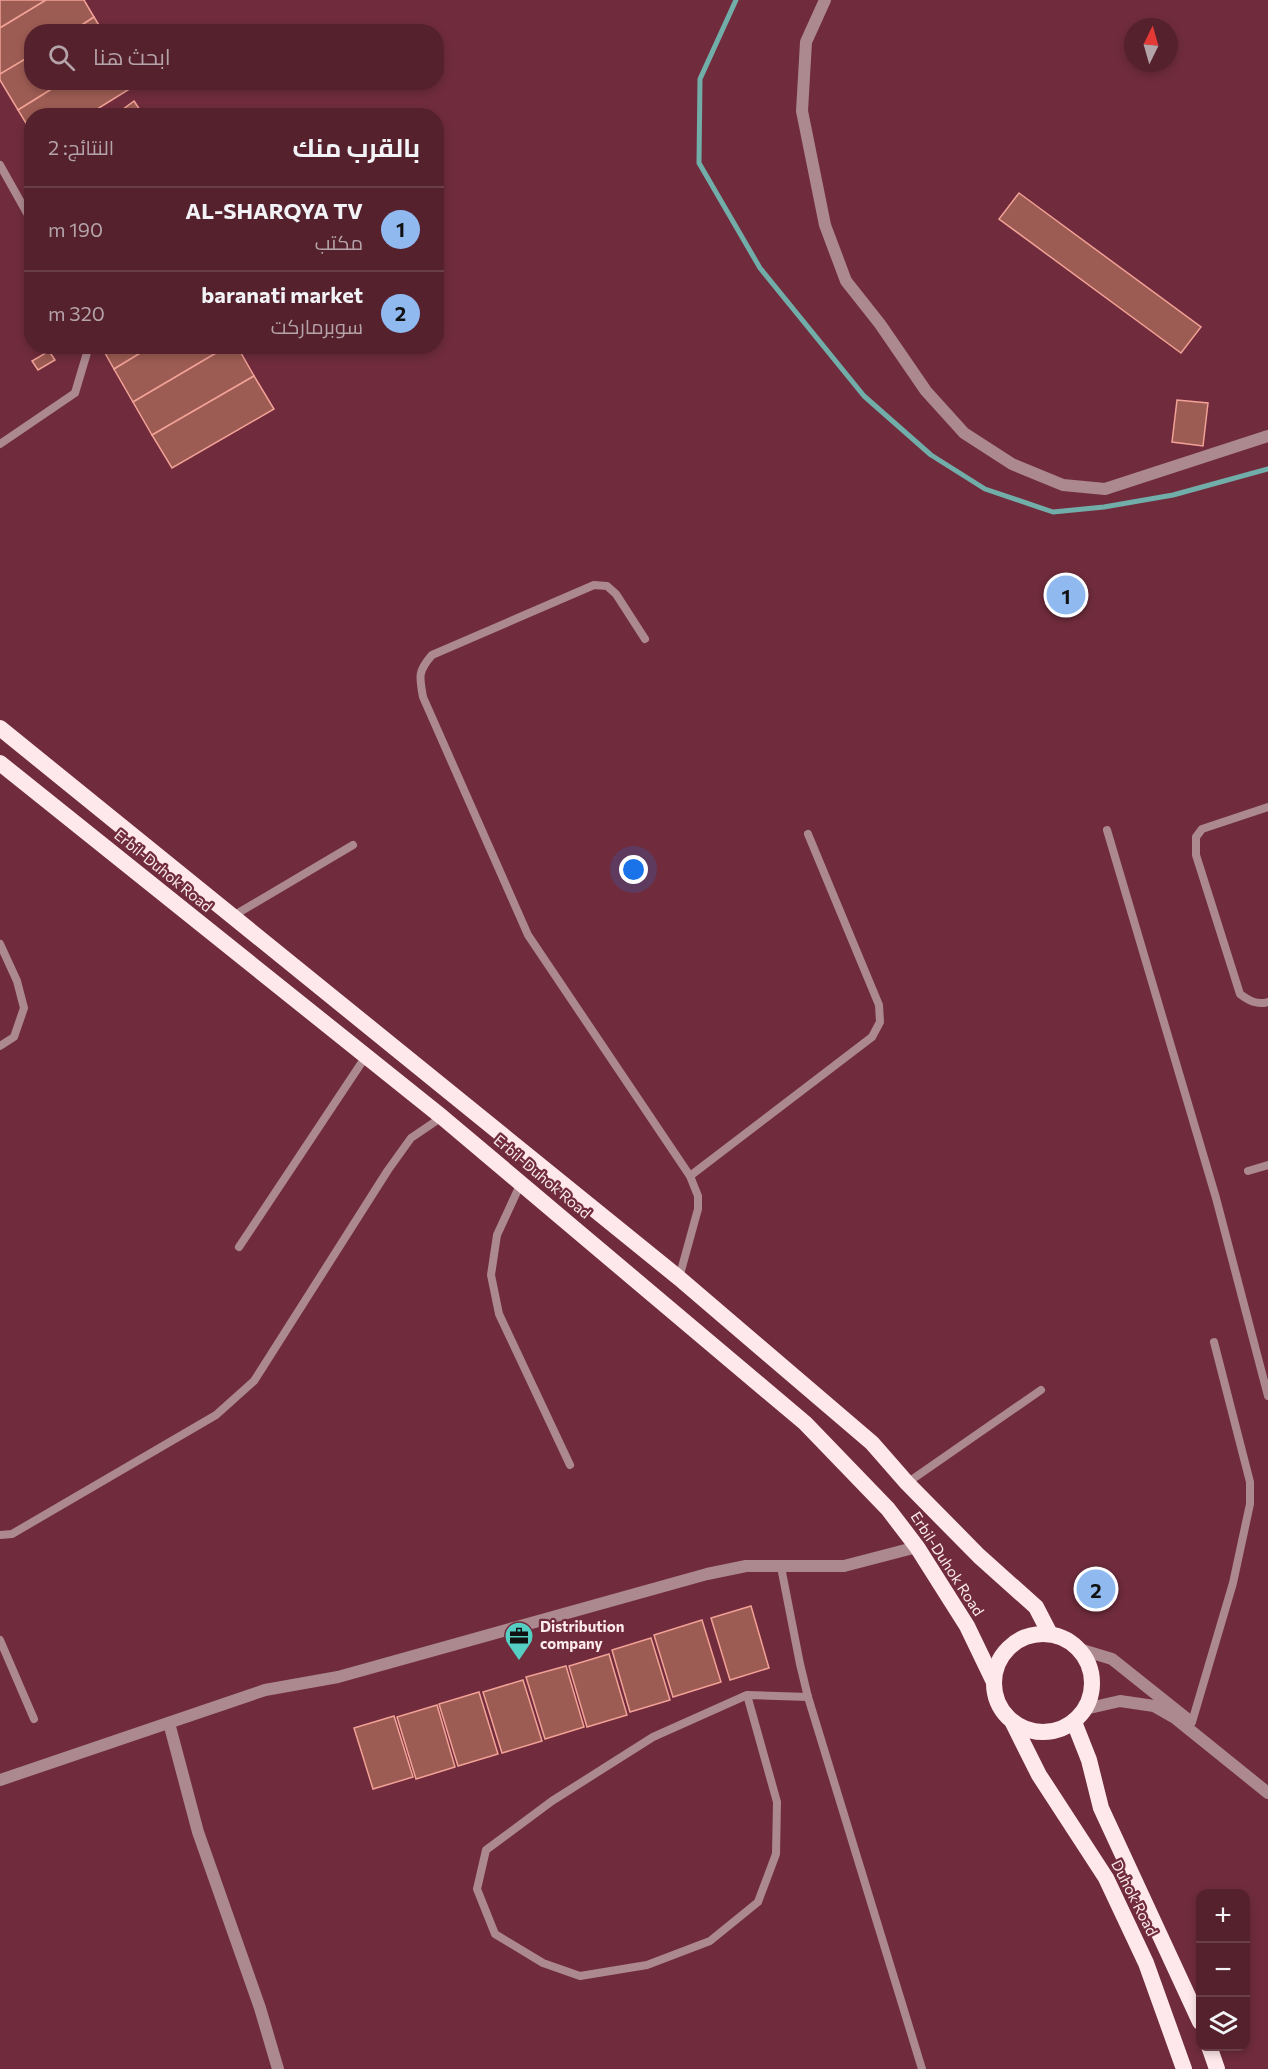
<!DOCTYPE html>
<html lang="ar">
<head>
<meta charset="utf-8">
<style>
  body { margin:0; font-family:Commissioner,Cairo,sans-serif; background:#5d2e39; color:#f1f3f6; direction:rtl }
  .controls { position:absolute; right:18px; bottom:18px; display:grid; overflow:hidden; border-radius:12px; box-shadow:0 3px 9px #0003 }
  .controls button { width:54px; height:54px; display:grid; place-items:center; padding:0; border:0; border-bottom:2px solid #6a3e49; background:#54212d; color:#f1f3f6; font:30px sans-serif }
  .compass { position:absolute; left:1124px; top:18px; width:54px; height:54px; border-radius:50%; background:#54212d; box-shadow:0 3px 9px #0003; rotate:5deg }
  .you { position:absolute; left:634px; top:870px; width:21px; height:21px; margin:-15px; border:4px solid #fff; border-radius:50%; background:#1a73e8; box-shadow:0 0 0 9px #1a73e833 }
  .badge { display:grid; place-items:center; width:39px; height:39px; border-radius:50%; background:#90b9f0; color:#111; font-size:20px; font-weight:700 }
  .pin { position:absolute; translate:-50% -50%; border:3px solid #fff; box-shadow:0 2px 6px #0006 }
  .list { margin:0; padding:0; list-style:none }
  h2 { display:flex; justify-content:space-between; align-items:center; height:78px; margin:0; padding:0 24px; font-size:26px }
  h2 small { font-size:20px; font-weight:400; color:#b5a3aa }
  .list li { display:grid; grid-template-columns:39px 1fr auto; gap:18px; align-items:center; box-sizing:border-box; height:84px; padding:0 24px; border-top:2px solid #6a3e49 }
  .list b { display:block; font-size:22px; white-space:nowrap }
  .list p { margin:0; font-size:20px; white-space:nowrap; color:#b5a3aa }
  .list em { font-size:20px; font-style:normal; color:#b5a3aa }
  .icon { flex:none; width:33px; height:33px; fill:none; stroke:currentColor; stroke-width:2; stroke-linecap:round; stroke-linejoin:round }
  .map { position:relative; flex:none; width:1268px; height:2069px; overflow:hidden; direction:ltr }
  .search { position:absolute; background:#54212d; box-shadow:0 3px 9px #0003; left:24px; top:24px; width:420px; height:66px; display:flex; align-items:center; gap:15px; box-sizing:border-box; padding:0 21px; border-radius:24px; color:#b5a3aa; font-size:22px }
  .panel { position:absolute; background:#54212d; box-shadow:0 3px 9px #0003; left:24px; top:108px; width:420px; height:246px; border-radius:24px; direction:rtl }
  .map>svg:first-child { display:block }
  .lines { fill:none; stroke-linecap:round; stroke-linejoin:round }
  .stream { stroke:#71ada9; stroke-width:5 }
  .building { fill:#9d5c53; stroke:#f1a196; stroke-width:1.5 }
  .service { stroke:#ac898e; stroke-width:8 }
  .minor { stroke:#ac898e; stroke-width:12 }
  .tertiary { stroke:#ac898e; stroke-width:12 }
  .trunk { stroke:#fee8ec; stroke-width:16 }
  .labels { text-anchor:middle; stroke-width:4.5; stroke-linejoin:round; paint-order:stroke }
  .street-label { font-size:15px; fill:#fceaec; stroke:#702c3c }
  .poi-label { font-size:15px; font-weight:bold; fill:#fceaec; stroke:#702c3c; text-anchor:start }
</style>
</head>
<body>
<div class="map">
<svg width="1268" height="2069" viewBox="0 0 1268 2069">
  <rect width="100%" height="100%" fill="#702c3c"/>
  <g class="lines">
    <polyline class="stream" points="736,0 700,79 699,163 760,268 864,396 931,455 985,489 1053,512 1104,507 1173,495 1268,469"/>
  </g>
  <g class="building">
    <polygon points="0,0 46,0 0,28"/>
    <polygon points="46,0 84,0 94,17 71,32 32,32 32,55 0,74 0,28"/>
    <polygon points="94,17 103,32 71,32"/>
    <polygon points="32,55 32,82 63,82 18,110 0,80 0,74"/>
    <polygon points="63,82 134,82 136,85 86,116 32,116 32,133 18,110"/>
    <polygon points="134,101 144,116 126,116 122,110"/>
    <polygon points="1019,193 1201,327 1181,353 999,219"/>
    <polygon points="101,346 152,346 114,369"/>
    <polygon points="152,346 228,346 133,402 114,369"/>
    <polygon points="228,346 237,346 254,376 152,435 133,402"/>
    <polygon points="49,351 55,360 38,370 32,361"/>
    <polygon points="254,376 274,409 172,468 152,435"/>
    <polygon points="1177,400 1208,403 1203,446 1172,442"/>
    <polygon points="751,1606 769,1668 730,1680 711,1618"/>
    <polygon points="702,1620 721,1682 673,1697 654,1635"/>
    <polygon points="651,1638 670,1700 630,1712 612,1650"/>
    <polygon points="609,1654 627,1715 587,1727 569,1666"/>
    <polygon points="566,1666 584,1727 545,1739 526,1677"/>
    <polygon points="523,1680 542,1741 502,1753 483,1692"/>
    <polygon points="479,1692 498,1754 458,1766 439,1704"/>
    <polygon points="437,1705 455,1767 416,1779 397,1717"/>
    <polygon points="394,1716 413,1777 373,1789 354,1728"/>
  </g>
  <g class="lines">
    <g class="service">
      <polyline points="0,165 32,222"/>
      <polyline points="0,444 75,393 89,346"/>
      <path d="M645,639L616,594L607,586L594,585L432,655C418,671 419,676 423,697L528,935L690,1176L698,1196V1209L679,1278"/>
      <path d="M1268,807L1202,829L1196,837V855L1240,994C1249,1001 1257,1005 1268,1002"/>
      <polyline points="1107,830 1216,1198 1268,1396"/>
      <polyline points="233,916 353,845"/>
      <polyline points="0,944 17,981 24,1008 14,1037 0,1046"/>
      <polyline points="1248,1171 1268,1165"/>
      <polyline points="690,1176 872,1037 880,1022 879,1005 808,834"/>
      <polyline points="521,1183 497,1235 491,1275 499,1314 570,1465"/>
      <polyline points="239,1247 366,1056"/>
      <polyline points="907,1483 1041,1390"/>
      <polyline points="0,1535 12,1534 216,1415 254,1381 388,1170 411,1138 442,1117"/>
      <polyline points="781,1567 800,1664 808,1697 922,2069"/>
      <polyline points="0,1640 34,1719"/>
      <polyline points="747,1695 777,1802 776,1854 758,1902 710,1941 647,1965 580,1976 543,1963 495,1934 477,1889 486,1850 552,1801 653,1737 747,1695 808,1697"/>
      <polyline points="1192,1722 1233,1583 1250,1504 1250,1482 1214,1342"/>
    </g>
    <g class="minor">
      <polyline points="825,0 806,42 802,111 825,225 846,281 880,324 926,391 964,433 1012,464 1063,485 1105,489 1268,436"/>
      <polyline points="169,1723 198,1832 260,2008 278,2069"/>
      <polyline points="0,1780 265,1690 338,1677 707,1574 746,1566 844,1566 917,1547"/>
    </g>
    <g class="tertiary">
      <polyline points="1079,1649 1112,1659 1186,1718"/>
      <polyline points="1085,1709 1120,1701 1154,1706 1175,1718 1268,1793"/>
    </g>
    <g class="trunk">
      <polyline points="0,728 679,1278 872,1443 907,1483 979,1556 1036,1607 1050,1634"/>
      <polyline points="0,763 442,1117 805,1423 888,1509 917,1547 967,1626 993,1680"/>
      <circle cx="1043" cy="1683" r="49"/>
      <polyline points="1074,1722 1089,1760 1101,1808 1200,2022"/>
      <polyline points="1013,1723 1039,1775 1106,1878 1146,1963 1184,2069"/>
      <polyline points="1209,2046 1217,2069"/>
    </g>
  </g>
  <defs>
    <g id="office-pin" transform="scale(1.5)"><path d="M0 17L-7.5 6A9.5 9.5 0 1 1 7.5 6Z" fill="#55cec4" stroke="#702c3c"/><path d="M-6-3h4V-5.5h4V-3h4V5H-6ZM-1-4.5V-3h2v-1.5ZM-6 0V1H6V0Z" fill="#111"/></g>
  </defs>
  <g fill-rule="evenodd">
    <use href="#office-pin" x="519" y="1636"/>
  </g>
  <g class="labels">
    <g class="street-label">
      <text transform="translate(163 871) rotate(39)" y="5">Erbil-Duhok Road</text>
      <text transform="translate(542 1177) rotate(40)" y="5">Erbil-Duhok Road</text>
      <text transform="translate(947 1564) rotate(57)" y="5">Erbil-Duhok Road</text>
      <text transform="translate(1134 1898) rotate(63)" y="5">Duhok Road</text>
    </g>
    <g class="poi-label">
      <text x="540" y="1632">Distribution<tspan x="540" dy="17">company</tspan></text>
    </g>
  </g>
</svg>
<div class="controls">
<button>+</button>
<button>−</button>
<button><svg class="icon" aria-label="layers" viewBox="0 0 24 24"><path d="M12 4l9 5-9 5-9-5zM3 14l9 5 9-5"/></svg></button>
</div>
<svg class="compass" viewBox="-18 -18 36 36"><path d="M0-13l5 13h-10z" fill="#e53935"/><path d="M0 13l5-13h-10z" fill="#b5a3aa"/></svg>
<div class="you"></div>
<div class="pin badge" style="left:1066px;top:595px">1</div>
<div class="pin badge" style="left:1096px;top:1589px">2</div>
<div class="search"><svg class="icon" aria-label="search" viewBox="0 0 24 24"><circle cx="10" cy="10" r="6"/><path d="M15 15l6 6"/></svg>ابحث هنا</div>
<section class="panel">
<h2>بالقرب منك<small>النتائج: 2</small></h2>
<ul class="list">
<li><span class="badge">1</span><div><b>AL-SHARQYA TV</b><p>مكتب</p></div><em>190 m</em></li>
<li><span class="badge">2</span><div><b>baranati market</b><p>سوبرماركت</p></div><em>320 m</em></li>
</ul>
</section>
</div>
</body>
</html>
